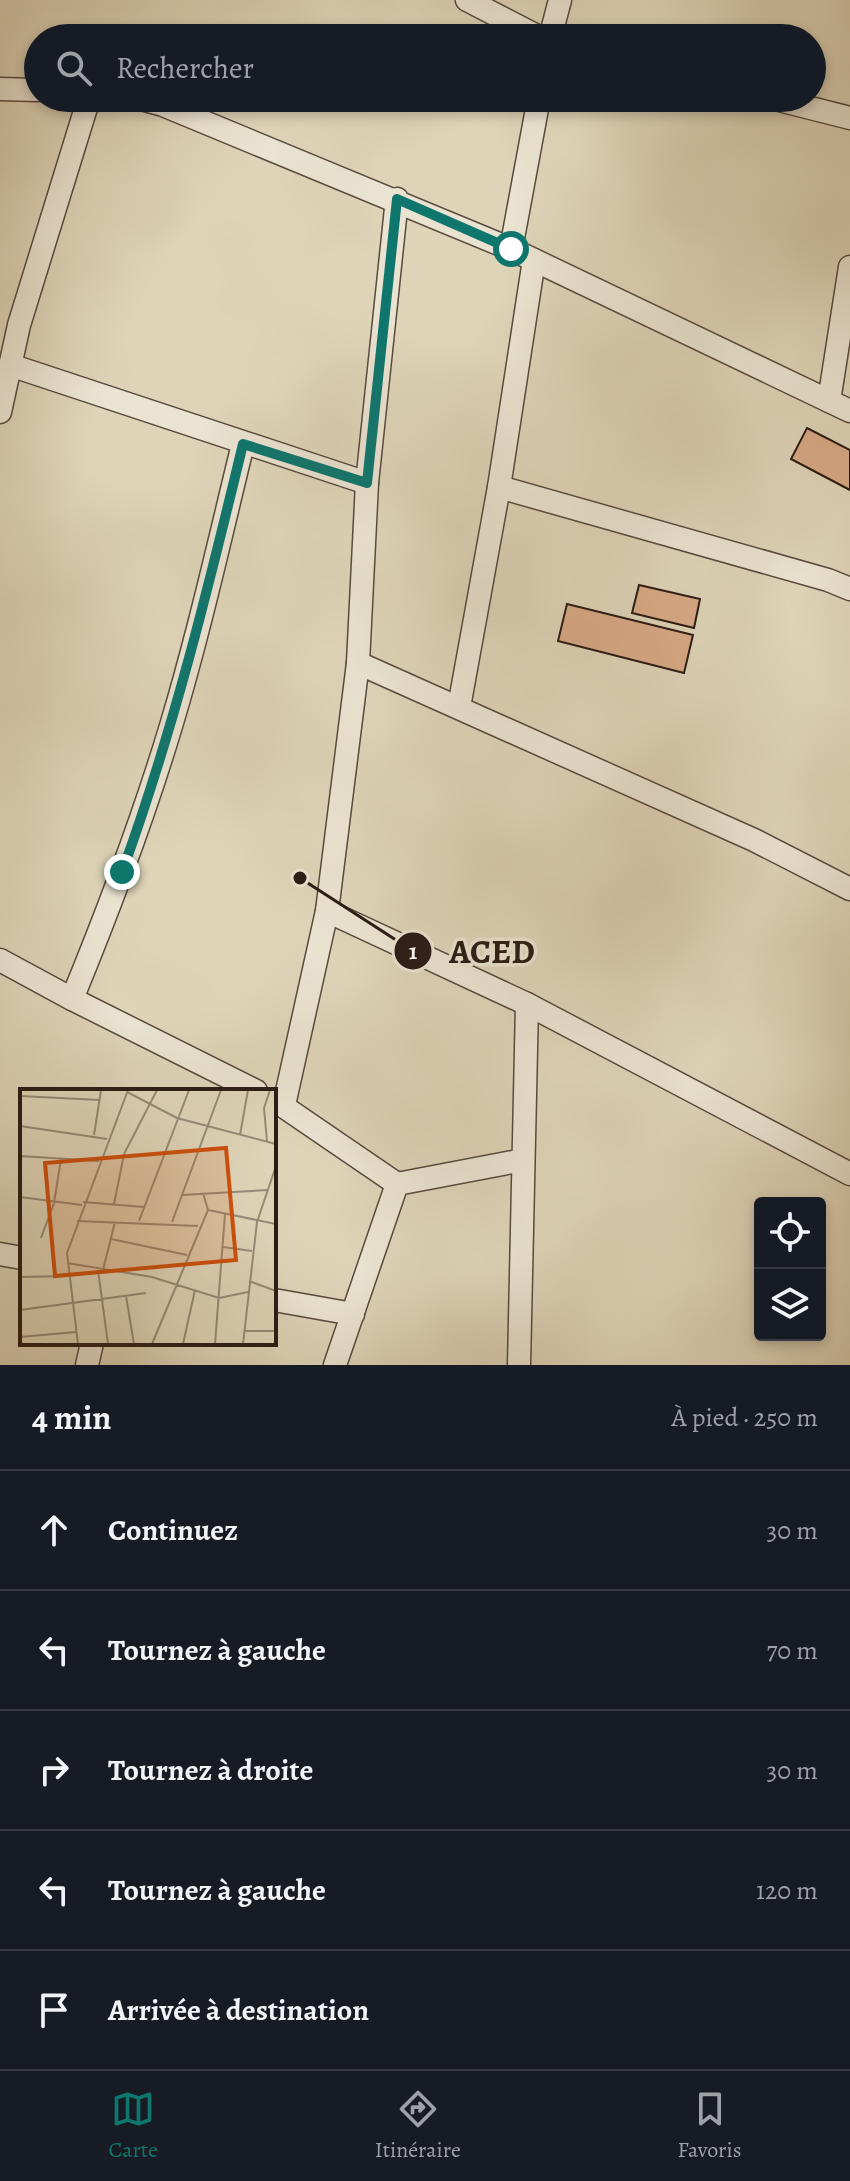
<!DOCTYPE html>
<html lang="fr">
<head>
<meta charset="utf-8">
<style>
  body { margin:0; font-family:Alegreya,serif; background:#242831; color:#f1f3f6 }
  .controls { position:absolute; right:24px; bottom:24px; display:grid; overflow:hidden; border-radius:8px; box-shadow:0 4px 12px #0003 }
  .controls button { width:72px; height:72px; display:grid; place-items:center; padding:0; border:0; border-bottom:2px solid #363941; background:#171b24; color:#f1f3f6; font:40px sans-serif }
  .stop { position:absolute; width:24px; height:24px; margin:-18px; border:6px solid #0f766e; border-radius:50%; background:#fff }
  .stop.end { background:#0f766e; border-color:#fff; box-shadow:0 2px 8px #0008 }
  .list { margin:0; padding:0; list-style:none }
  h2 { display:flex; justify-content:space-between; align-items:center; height:104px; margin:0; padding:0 32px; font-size:34px }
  h2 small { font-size:26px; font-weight:400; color:#9ea1a6 }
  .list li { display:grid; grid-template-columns:52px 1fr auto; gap:24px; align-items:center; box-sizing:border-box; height:120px; padding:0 32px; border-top:2px solid #363941 }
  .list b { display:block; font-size:30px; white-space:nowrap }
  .list em { font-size:26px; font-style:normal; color:#9ea1a6 }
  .icon { flex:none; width:44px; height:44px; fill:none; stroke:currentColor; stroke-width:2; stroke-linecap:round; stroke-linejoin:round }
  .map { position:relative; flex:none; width:850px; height:1365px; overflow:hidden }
  .search { position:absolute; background:#171b24; box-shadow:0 4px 12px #0003; left:24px; right:24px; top:24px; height:88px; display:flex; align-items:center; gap:20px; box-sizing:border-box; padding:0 28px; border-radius:44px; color:#9ea1a6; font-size:30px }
  .sheet { height:704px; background:#171b24 }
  nav { display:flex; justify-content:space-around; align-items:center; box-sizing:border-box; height:112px; border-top:2px solid #363941; background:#171b24; font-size:22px; color:#9ea1a6 }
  nav a { display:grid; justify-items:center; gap:4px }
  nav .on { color:#0f766e }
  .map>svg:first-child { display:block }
  .building { fill:#d8a986; stroke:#2a1c15; stroke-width:2 }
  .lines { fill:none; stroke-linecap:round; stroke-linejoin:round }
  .street-casing { stroke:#574a3e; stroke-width:25 }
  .street { stroke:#eae3d1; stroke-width:22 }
  .route { stroke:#0f766e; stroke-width:10 }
  .inset-road { fill:none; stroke:#968a77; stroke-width:2 }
  .view { fill:#cc500d; fill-opacity:0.15; stroke:#cc500d; stroke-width:4 }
  .inset-edge { fill:none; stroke:#2a1c15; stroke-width:4 }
  .leader { fill:none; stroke:#2a1c15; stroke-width:3 }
  .callout-dot { fill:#2a1c15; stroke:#eae3d1; stroke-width:3 }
  .mark-label { font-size:24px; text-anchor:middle; font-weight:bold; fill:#fff }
  .callout-label { font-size:34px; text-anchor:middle; font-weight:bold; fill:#2a1c15; stroke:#eae3d1; stroke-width:7; stroke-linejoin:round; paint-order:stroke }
</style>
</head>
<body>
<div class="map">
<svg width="850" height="1365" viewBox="0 0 850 1365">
  <rect width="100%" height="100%" fill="#ded4b8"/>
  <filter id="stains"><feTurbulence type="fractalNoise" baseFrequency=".0025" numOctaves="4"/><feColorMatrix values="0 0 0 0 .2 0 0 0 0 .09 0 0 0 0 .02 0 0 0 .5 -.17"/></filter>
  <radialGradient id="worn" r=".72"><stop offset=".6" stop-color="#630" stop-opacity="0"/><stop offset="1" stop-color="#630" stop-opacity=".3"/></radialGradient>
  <g class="building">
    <polygon points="807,428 850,450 850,490 791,459"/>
    <polygon points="639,585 700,599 694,628 632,613"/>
    <polygon points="567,604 693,635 684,673 558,641"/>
  </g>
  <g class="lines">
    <g class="street-casing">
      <g id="street">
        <polyline points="467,0 541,38"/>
        <polyline points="550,38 560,0"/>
        <polyline points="0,89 38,90"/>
        <polyline points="137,98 163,105 511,249 850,411"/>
        <polyline points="771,98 850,118"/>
        <polyline points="511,249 539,98"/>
        <polyline points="10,365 367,483"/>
        <polyline points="829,401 850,267"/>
        <polyline points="0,412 19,325 89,98"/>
        <polyline points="499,487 828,580 850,589"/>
        <polyline points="358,663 754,840 850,889"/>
        <polyline points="459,707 499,487 534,260"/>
        <polyline points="327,911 527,1004 850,1174"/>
        <polyline points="0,960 72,999 256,1091"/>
        <path d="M72,999C109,909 143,819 171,726C199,633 220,538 243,444"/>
        <polyline points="274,1100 397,1184"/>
        <polyline points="284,1105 327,911 358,663 367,483 397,199"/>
        <polyline points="0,1254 22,1258"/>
        <polyline points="274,1300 353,1314"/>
        <polyline points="87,1365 92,1343"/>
        <polyline points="335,1365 397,1184 523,1160"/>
        <polyline points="519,1365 527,1004"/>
      </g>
    </g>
    <use href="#street" class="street"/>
  </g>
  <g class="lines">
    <path class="route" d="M122,872C173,732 208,589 243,444L367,483L397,199L511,249"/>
  </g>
  <g transform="translate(20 1089)">
    <rect width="256" height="256" fill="#ded4b8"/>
    <path class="inset-road" d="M107,3L157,29L256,55M0,7L80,11M0,37L87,50M74,46L81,1M220,46L228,1M247,53L244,19L250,1M0,67L79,72M183,104L188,121L256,135M162,106L247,101M0,108L62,116M63,113L124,118M94,115L104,65L137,1M57,132L178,137M119,132L169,1M152,133L201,1M21,149L34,114L41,70M91,150L167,166M203,158L232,162M47,174L132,188L199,209L228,203M78,181L88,255M83,181L95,133M0,188L47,187M229,192L256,202M106,207L114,255M0,221L126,204M224,242H256M0,248L56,243M58,255L47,164L108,1M132,255L188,121M163,255L175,201M195,255L205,125M223,255L237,133L256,77"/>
    <path class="view" d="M206,59L216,171L35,187L25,74Z"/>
    <rect width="256" height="256" class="inset-edge"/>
  </g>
  <path class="leader" d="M300 878L413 951"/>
  <g class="callout-dot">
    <circle cx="300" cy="878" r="8"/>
    <circle cx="413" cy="951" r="20"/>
  </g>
  <g class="mark-label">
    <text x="413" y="959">1</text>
  </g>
  <g class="callout-label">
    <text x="492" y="963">ACED</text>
  </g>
  <rect width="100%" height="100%" filter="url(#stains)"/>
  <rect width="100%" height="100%" fill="url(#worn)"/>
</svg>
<div class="controls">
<button><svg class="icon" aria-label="locate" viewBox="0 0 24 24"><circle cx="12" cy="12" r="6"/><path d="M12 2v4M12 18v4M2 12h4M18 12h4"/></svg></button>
<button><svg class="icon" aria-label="layers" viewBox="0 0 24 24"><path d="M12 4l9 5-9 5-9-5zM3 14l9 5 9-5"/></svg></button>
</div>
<div class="stop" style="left:511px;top:249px"></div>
<div class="stop end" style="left:122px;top:872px"></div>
<div class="search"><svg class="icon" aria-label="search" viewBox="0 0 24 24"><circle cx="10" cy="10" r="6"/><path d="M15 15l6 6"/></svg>Rechercher</div>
</div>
<section class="sheet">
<h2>4 min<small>À pied · 250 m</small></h2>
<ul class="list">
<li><svg class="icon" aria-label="ahead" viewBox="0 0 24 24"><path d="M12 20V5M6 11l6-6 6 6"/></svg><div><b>Continuez</b></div><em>30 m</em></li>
<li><svg class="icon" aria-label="left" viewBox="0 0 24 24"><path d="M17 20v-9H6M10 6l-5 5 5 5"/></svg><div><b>Tournez à gauche</b></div><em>70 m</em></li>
<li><svg class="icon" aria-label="right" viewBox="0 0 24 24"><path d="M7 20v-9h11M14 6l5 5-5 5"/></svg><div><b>Tournez à droite</b></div><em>30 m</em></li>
<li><svg class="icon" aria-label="left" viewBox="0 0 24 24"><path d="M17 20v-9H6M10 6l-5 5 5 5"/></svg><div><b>Tournez à gauche</b></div><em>120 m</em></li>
<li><svg class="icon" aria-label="arrive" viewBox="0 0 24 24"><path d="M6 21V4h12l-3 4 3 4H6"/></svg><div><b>Arrivée à destination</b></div></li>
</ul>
</section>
<nav>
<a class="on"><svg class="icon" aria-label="map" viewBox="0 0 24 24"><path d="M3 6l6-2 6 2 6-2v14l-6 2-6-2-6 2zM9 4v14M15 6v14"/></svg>Carte</a>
<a><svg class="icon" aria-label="directions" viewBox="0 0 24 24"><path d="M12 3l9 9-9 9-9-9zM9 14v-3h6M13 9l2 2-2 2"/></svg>Itinéraire</a>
<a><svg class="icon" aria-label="saved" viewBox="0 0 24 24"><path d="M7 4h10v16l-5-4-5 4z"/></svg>Favoris</a>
</nav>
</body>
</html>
